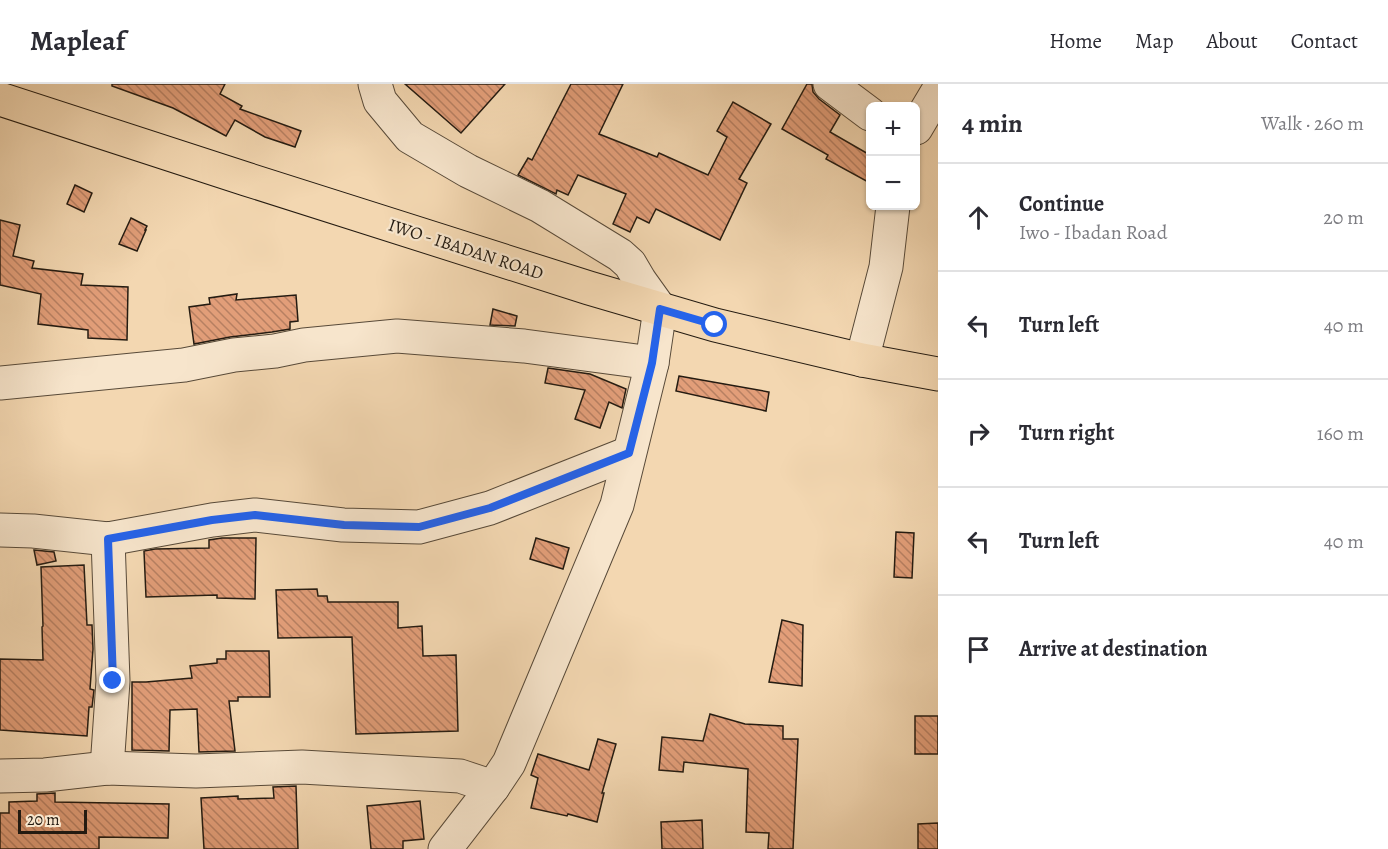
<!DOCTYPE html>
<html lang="en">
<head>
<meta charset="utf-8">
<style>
  body { margin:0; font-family:Alegreya,serif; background:#f7f7f7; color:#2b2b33 }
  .controls { position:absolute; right:18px; top:18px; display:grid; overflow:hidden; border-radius:9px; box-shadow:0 2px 4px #0004 }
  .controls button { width:54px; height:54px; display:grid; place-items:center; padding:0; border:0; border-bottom:2px solid #e1e1e2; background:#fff; color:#2b2b33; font:30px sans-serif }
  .scale { position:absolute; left:18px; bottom:15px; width:69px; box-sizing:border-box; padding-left:6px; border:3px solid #241b11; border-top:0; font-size:16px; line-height:21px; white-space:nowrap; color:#241b11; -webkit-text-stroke:4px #f7e5cc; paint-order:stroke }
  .stop { position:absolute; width:18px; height:18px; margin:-14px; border:4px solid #2563eb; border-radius:50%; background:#fff }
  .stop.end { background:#2563eb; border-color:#fff; box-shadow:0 2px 6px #0008 }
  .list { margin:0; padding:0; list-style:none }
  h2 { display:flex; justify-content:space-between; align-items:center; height:78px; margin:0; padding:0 24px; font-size:26px }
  h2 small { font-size:20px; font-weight:400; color:#7c7c81 }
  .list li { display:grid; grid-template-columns:39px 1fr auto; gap:18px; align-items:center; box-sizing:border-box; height:108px; padding:0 24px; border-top:2px solid #e1e1e2 }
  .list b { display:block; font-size:22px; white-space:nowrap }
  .list p { margin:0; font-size:20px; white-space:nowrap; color:#7c7c81 }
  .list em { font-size:20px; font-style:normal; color:#7c7c81 }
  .icon { flex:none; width:33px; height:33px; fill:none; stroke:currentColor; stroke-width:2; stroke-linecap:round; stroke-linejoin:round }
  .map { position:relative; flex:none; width:938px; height:765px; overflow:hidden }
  header { display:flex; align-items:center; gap:36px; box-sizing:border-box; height:84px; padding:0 30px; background:#fff; border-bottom:2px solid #e1e1e2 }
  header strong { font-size:28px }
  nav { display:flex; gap:33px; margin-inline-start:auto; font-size:21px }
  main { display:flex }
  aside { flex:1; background:#fff }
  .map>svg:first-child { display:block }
  .building { fill:url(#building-back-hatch); stroke:#241b11; stroke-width:1.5 }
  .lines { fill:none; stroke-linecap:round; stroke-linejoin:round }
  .minor-casing { stroke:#584a39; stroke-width:35 }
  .major-casing { stroke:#241b11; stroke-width:35 }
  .minor { stroke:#f7e5cc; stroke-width:33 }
  .major { stroke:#f3d7b1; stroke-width:33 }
  .route { stroke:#2563eb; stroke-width:8 }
  .labels { text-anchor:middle; stroke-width:4.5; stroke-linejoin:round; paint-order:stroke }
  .street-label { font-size:18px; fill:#241b11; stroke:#f7e5cc }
</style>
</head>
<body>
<header>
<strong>Mapleaf</strong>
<nav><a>Home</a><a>Map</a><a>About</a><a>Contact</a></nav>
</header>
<main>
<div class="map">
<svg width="938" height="765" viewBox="0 0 938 765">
  <defs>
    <pattern id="building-back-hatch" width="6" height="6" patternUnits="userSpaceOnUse" patternTransform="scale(1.5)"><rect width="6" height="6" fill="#e29e79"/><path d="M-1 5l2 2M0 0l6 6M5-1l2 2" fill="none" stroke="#b78062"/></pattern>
  </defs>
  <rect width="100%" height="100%" fill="#f3d7b1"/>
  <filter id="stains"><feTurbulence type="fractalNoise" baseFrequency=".00333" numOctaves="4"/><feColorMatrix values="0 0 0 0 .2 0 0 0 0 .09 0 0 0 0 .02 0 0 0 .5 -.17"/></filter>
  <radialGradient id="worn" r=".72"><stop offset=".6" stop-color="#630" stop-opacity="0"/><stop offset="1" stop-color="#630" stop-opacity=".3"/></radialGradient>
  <g class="building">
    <polygon points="112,0 225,0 220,10 242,22 240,25 301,47 295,63 265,53 235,36 226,52 173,24 112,2"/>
    <polygon points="405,0 505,0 461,49"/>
    <polygon points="571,0 623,0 599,50 657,73 659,69 708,91 727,53 717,47 733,18 771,40 739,95 747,99 720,156 656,125 649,139 637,133 630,148 613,140 626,110 578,91 568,111 557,106 556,110 518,91 528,74 532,76"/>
    <polygon points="807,0 812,0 813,8 819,15 840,31 830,48 870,71 870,99 826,75 828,71 782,45"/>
    <polygon points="75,101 92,109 84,128 67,120"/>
    <polygon points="131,134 147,142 145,146 146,146 137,167 119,160"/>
    <polygon points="0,136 20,141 13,172 34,177 32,184 83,190 81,201 128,203 127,256 88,254 88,246 38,240 41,210 0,201"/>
    <polygon points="237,210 236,216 296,211 298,237 290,238 290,245 272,248 230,253 194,260 189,223 210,220 209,214"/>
    <polygon points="493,225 517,232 515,242 490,241"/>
    <polygon points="548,284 590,290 626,305 622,324 609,318 600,344 575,335 585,306 545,299"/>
    <polygon points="679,292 769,308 766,327 676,307"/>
    <polygon points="896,448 914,449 912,494 894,493"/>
    <polygon points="222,454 256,454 255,515 217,514 217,511 146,513 144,467 155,465 209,464 209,456"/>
    <polygon points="536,454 569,464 563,485 530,475"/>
    <polygon points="34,466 54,468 56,477 37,481"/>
    <polygon points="84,481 87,541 92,541 93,565 90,605 94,606 92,623 89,623 87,652 0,646 0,575 43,576 42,543 43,542 41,483"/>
    <polygon points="317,505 318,512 327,512 328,518 398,518 398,544 422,542 423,572 456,571 458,647 356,650 352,553 278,554 276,506"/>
    <polygon points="782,536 803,541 802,602 769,598"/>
    <polygon points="226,567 269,567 270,613 238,613 238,617 229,617 235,667 199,668 197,625 170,626 169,667 132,666 132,598 146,598 192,594 190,582 217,579 217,575 226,575"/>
    <polygon points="710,630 745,640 783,642 783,655 798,655 793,765 768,765 769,749 746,748 748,685 684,678 683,688 659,686 662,653 703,657"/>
    <rect x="915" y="632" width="23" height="38"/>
    <polygon points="598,655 616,660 602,709 604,709 597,738 568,730 567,732 531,724 538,694 531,691 538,670 589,686"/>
    <polygon points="296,702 298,765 204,765 201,714 238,712 238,715 274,714 273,703"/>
    <polygon points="55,709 55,718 169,720 168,754 99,753 99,765 0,765 0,729 9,729 9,718 37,717 37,710"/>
    <polygon points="420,717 424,755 403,757 403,765 371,765 367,722"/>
    <polygon points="702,736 703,765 662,765 661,738"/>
    <polygon points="938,739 938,765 918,765 918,740"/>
  </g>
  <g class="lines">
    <g class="minor-casing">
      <g id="minor">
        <polyline points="830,0 870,30"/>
        <polyline points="916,44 938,7"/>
        <polyline points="862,276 886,183 893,122"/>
        <polyline points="0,299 184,281 234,271 275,267 304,261 397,252 524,262 652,279"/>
        <polyline points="0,446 33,447 108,455 212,436 255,431 343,441 419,443 490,424 629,369"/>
        <polyline points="107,684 113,597 108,455"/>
        <polyline points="0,692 45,691 107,684 196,687 302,683 460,692 493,703 509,679 617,421 652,279 660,225 640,197 630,180 620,171 540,122 468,87 410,53 380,17 375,0"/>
        <polyline points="445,765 493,703"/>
      </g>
    </g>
    <g class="major-casing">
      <polyline id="major" points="0,15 246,95 589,204 715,241 862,276 938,290"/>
    </g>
    <use href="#minor" class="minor"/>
    <use href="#major" class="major"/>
  </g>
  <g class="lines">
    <polyline class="route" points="113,597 108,455 212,436 255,431 344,441 419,443 490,424 629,369 652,279 660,225 715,241"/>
  </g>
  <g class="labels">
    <g class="street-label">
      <text transform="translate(466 165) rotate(18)" y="6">IWO - IBADAN ROAD</text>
    </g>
  </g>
  <rect width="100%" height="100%" filter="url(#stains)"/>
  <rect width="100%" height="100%" fill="url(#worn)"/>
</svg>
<div class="controls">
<button>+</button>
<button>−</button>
</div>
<div class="scale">20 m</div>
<div class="stop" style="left:715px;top:241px"></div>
<div class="stop end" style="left:113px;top:597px"></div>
</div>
<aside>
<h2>4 min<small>Walk · 260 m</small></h2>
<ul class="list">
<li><svg class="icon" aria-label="ahead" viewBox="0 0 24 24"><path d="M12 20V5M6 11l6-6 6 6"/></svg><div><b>Continue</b><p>Iwo - Ibadan Road</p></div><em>20 m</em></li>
<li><svg class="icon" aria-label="left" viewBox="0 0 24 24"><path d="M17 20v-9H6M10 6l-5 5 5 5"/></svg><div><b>Turn left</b></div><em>40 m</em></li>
<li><svg class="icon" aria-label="right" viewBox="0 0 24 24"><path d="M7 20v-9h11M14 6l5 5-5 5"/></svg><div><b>Turn right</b></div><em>160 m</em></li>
<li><svg class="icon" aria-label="left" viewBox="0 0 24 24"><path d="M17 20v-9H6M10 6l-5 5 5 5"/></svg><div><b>Turn left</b></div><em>40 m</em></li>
<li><svg class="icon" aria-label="arrive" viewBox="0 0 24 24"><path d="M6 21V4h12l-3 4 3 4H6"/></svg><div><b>Arrive at destination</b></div></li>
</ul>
</aside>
</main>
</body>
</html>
